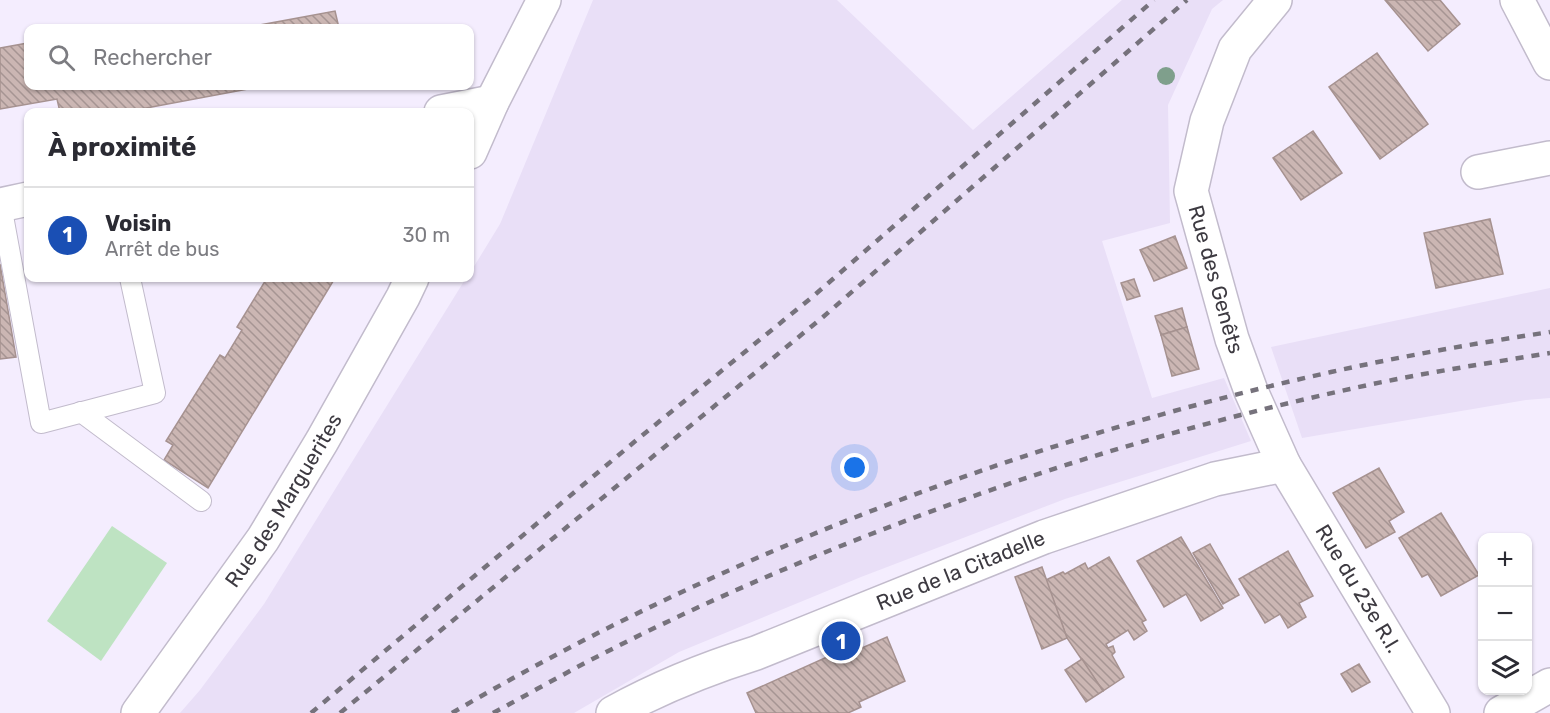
<!DOCTYPE html>
<html lang="fr">
<head>
<meta charset="utf-8">
<style>
  body { margin:0; font-family:Rubik,sans-serif; background:#f2f2f3; color:#2b2b33 }
  .controls { position:absolute; right:18px; bottom:18px; display:grid; overflow:hidden; border-radius:12px; box-shadow:0 2px 4px #0004 }
  .controls button { width:54px; height:54px; display:grid; place-items:center; padding:0; border:0; border-bottom:2px solid #e1e1e2; background:#fff; color:#2b2b33; font:30px sans-serif }
  .you { position:absolute; left:855px; top:468px; width:21px; height:21px; margin:-15px; border:4px solid #fff; border-radius:50%; background:#1a73e8; box-shadow:0 0 0 9px #1a73e833 }
  .badge { display:grid; place-items:center; width:39px; height:39px; border-radius:50%; background:#ea580c; color:#fff; font-size:20px; font-weight:700 }
  .pin { position:absolute; translate:-50% -50%; border:3px solid #fff; box-shadow:0 2px 6px #0006 }
  .list { margin:0; padding:0; list-style:none }
  h2 { display:flex; justify-content:space-between; align-items:center; height:78px; margin:0; padding:0 24px; font-size:26px }
  h2 small { font-size:20px; font-weight:400; color:#7c7c81 }
  .list li { display:grid; grid-template-columns:39px 1fr auto; gap:18px; align-items:center; box-sizing:border-box; height:96px; padding:0 24px; border-top:2px solid #e1e1e2 }
  .list b { display:block; font-size:22px; white-space:nowrap }
  .list p { margin:0; font-size:20px; white-space:nowrap; color:#7c7c81 }
  .list em { font-size:20px; font-style:normal; color:#7c7c81 }
  .icon { flex:none; width:33px; height:33px; fill:none; stroke:currentColor; stroke-width:2; stroke-linecap:round; stroke-linejoin:round }
  .map { position:relative; flex:none; width:1550px; height:713px; overflow:hidden }
  .search { position:absolute; background:#fff; box-shadow:0 2px 4px #0004; left:24px; top:24px; width:450px; height:66px; display:flex; align-items:center; gap:15px; box-sizing:border-box; padding:0 21px; border-radius:12px; color:#7c7c81; font-size:22px }
  .panel { position:absolute; background:#fff; box-shadow:0 2px 4px #0004; left:24px; top:108px; width:450px; height:174px; border-radius:12px }
  .map>svg:first-child { display:block }
  .built { fill:#e9dff7 }
  .pitch { fill:#bee3c2 }
  .building { fill:url(#building-back-hatch); stroke:#a69290; stroke-width:1.5 }
  .lines { fill:none; stroke-linecap:round; stroke-linejoin:round }
  .lane-casing { stroke:#c2bbcc; stroke-width:22 }
  .street-casing { stroke:#c2bbcc; stroke-width:36 }
  .secondary-casing { stroke:#c2bbcc; stroke-width:36 }
  .lane { stroke:#fff; stroke-width:20 }
  .street { stroke:#fff; stroke-width:33 }
  .secondary { stroke:#fff; stroke-width:33 }
  .rail { stroke:#76727c; stroke-width:4.5; stroke-dasharray:8 8; stroke-linecap:butt }
  .tree { fill:#7f9f8c }
  .labels { text-anchor:middle; stroke-width:4.5; stroke-linejoin:round; paint-order:stroke }
  .street-label { font-size:21px; fill:#3d3a41; stroke:#fff }
</style>
</head>
<body>
<div class="map">
<svg width="1550" height="713" viewBox="0 0 1550 713">
  <defs>
    <pattern id="building-back-hatch" width="6" height="6" patternUnits="userSpaceOnUse" patternTransform="scale(1.5)"><rect width="6" height="6" fill="#cbb6b3"/><path d="M-1 5l2 2M0 0l6 6M5-1l2 2" fill="none" stroke="#a69593"/></pattern>
  </defs>
  <rect width="100%" height="100%" fill="#f4edfe"/>
  <g class="built">
    <polygon points="593,0 837,0 973,130 1122,0 1223,0 1212,9 1168,105 1170,223 1102,241 1152,398 1224,378 1251,441 1065,499 861,577 679,652 574,713 180,713 200,690 264,604 466,278 470,278 470,273 500,224"/>
    <polygon points="1550,288 1550,398 1526,400 1302,438 1271,347"/>
  </g>
  <polygon class="pitch" points="112,526 167,563 101,661 47,621"/>
  <g class="building">
    <polygon points="1385,0 1440,0 1460,24 1428,51"/>
    <polygon points="335,11 339,28 244,28"/>
    <polygon points="28,43 28,86 264,86 125,112 60,112 57,99 0,109 0,48"/>
    <polygon points="1377,53 1428,124 1380,159 1329,87"/>
    <polygon points="1313,131 1342,173 1301,200 1273,158"/>
    <polygon points="1490,219 1503,274 1436,288 1424,233"/>
    <polygon points="1175,236 1187,268 1154,281 1140,250"/>
    <polygon points="0,264 16,357 0,359"/>
    <polygon points="267,278 335,278 208,488 164,460 173,445 166,441 220,355 225,358 242,330 237,327"/>
    <polygon points="1134,279 1140,296 1127,300 1121,283"/>
    <polygon points="1182,308 1187,327 1161,335 1155,316"/>
    <polygon points="1187,327 1199,369 1172,376 1161,335"/>
    <polygon points="1379,468 1404,512 1389,521 1395,532 1366,548 1333,493"/>
    <polygon points="1441,513 1479,575 1441,596 1428,574 1422,577 1399,538"/>
    <polygon points="1181,537 1223,608 1201,621 1186,594 1164,607 1137,561"/>
    <polygon points="1210,544 1239,595 1223,604 1193,553"/>
    <polygon points="1288,551 1313,596 1299,603 1306,617 1288,628 1280,614 1265,623 1239,579"/>
    <polygon points="1109,557 1146,620 1142,622 1147,631 1134,640 1128,630 1106,644 1108,648 1113,646 1115,652 1112,655 1124,677 1103,691 1067,638 1046,580 1063,572 1065,574 1085,563 1088,569"/>
    <polygon points="1042,567 1067,638 1042,649 1015,577"/>
    <polygon points="887,637 905,681 859,702 861,707 848,713 756,713 747,693 836,653 839,658"/>
    <polygon points="1082,659 1103,691 1086,702 1065,670"/>
    <polygon points="1359,664 1370,682 1352,692 1341,674"/>
  </g>
  <g class="lines">
    <g class="lane-casing">
      <g id="lane">
        <polyline points="1,205 41,423 155,393 130,278"/>
        <polyline points="81,412 201,501"/>
      </g>
    </g>
    <g class="street-casing">
      <g id="street">
        <path id="s1" d="M1275,0L1235,49L1207,121L1191,191L1232,339L1251,391L1284,465"/>
        <polyline points="1517,0 1550,63"/>
        <polyline points="441,112 492,102"/>
        <polyline points="470,152 492,102 544,0"/>
        <polyline points="1478,172 1550,158"/>
        <polyline points="0,205 28,199"/>
        <path id="s2" d="M138,713L263,539L322,441L403,297L412,278"/>
        <polyline points="1501,713 1550,685"/>
      </g>
    </g>
    <g class="secondary-casing">
      <g id="secondary">
        <path id="s3" d="M613,713C660,687 705,669 756,653L1044,537L1215,479L1284,465L1433,713"/>
      </g>
    </g>
    <use href="#lane" class="lane"/>
    <use href="#street" class="street"/>
    <use href="#secondary" class="secondary"/>
    <g class="rail">
      <polyline points="311,713 639,438 811,298 1154,0"/>
      <polyline points="340,713 823,317 1187,0"/>
      <path d="M452,713C722,554 1025,440 1331,372C1403,356 1477,343 1550,332"/>
      <path d="M493,713C523,697 553,680 583,664C707,599 838,544 971,497C1094,453 1223,417 1350,389C1416,374 1483,364 1550,353"/>
    </g>
  </g>
  <circle class="tree" cx="1166" cy="76" r="9"/>
  <g class="labels">
    <g class="street-label">
      <text dy="7" stroke="none"><textPath href="#s1" startOffset="304">Rue des Genêts</textPath></text>
      <text dy="7" stroke="none"><textPath href="#s2" startOffset="258">Rue des Marguerites</textPath></text>
      <text dy="7" stroke="none"><textPath href="#s3" startOffset="376">Rue de la Citadelle</textPath></text>
      <text dy="7" stroke="none"><textPath href="#s3" startOffset="861">Rue du 23e R.I.</textPath></text>
    </g>
  </g>
</svg>
<div class="controls">
<button>+</button>
<button>−</button>
<button><svg class="icon" aria-label="layers" viewBox="0 0 24 24"><path d="M12 4l9 5-9 5-9-5zM3 14l9 5 9-5"/></svg></button>
</div>
<div class="you"></div>
<div class="pin badge" style="left:841px;top:641px;background:#1a4fb4">1</div>
<div class="search"><svg class="icon" aria-label="search" viewBox="0 0 24 24"><circle cx="10" cy="10" r="6"/><path d="M15 15l6 6"/></svg>Rechercher</div>
<section class="panel">
<h2>À proximité<small></small></h2>
<ul class="list">
<li><span class="badge" style="background:#1a4fb4">1</span><div><b>Voisin</b><p>Arrêt de bus</p></div><em>30 m</em></li>
</ul>
</section>
</div>
</body>
</html>
